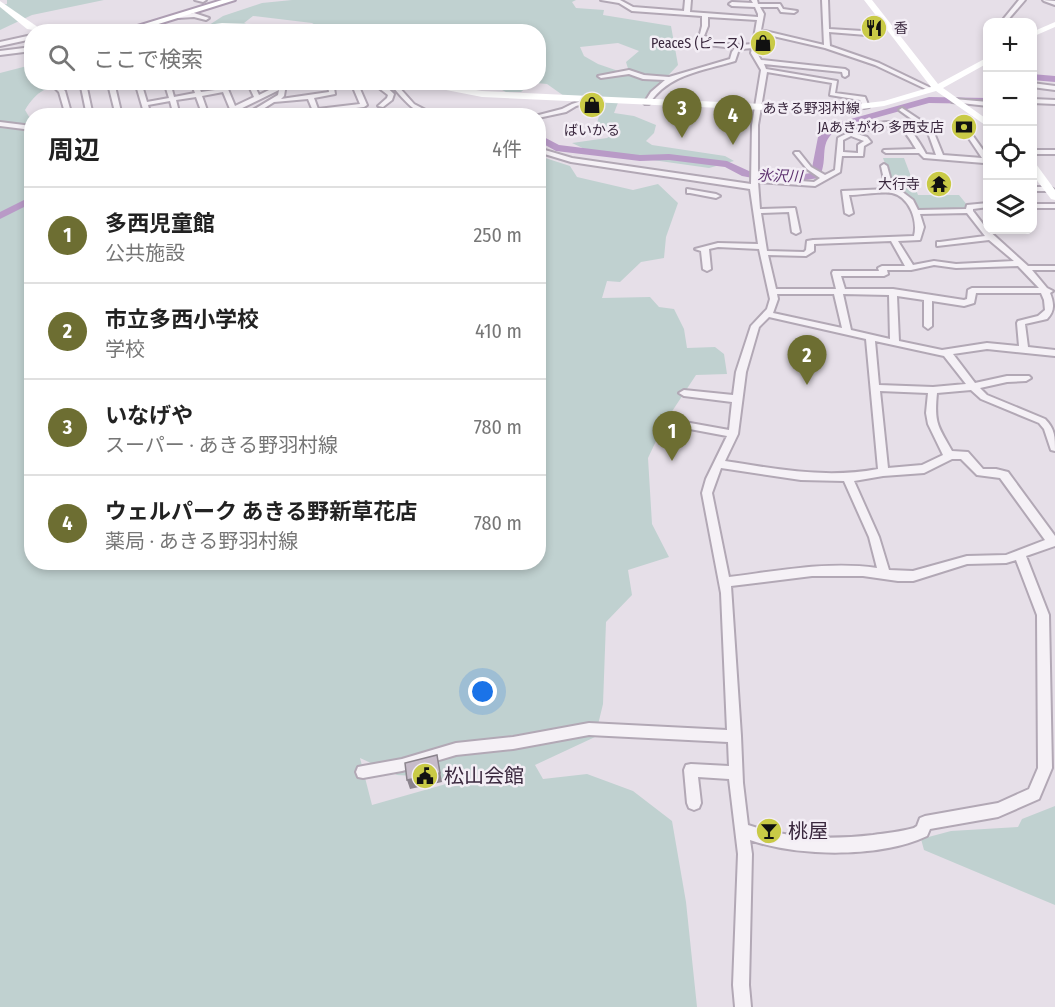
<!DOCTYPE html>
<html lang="ja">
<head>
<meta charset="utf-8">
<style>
  body { margin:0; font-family:"Fira Sans Condensed","Noto Sans JP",sans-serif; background:#f2f2f2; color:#222 }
  .controls { position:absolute; right:18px; top:18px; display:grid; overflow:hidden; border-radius:12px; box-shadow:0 3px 9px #0003 }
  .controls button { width:54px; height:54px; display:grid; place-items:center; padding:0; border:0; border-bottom:2px solid #e0e0e0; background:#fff; color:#222; font:30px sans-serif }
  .you { position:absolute; left:483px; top:692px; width:21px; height:21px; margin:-15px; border:4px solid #fff; border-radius:50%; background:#1a73e8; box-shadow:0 0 0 9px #1a73e833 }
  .badge { display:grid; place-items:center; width:39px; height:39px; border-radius:50%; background:#6d6e32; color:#fff; font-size:20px; font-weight:700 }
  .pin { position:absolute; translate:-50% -50px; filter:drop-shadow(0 2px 3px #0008) }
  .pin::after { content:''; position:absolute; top:32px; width:21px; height:18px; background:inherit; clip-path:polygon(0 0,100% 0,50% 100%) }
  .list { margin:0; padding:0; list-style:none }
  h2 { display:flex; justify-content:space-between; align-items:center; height:78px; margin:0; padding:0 24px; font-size:26px }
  h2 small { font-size:20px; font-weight:400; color:#767676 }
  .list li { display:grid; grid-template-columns:39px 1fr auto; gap:18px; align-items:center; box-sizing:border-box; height:96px; padding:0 24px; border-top:2px solid #e0e0e0 }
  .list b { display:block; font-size:22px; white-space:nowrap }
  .list p { margin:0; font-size:20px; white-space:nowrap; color:#767676 }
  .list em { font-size:20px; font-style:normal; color:#767676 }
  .icon { flex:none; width:33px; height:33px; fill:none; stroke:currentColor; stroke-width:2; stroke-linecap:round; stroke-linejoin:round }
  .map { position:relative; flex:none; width:1055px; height:1007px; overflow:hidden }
  .search { position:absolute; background:#fff; box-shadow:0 3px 9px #0003; left:24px; top:24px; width:522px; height:66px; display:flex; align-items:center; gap:15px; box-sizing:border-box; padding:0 21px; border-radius:24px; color:#767676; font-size:22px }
  .panel { position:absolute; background:#fff; box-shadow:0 3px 9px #0003; left:24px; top:108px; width:522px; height:462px; border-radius:24px }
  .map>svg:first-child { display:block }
  .green { fill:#c0d1d0; fill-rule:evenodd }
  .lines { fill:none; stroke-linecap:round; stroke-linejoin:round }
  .river { fill:#b99ac7; fill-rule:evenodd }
  .minor-casing { stroke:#b2a8b5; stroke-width:4 }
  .primary-casing { stroke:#ae9eb3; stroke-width:4 }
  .minor { fill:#f5f1f6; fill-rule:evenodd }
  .secondary { fill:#fff; fill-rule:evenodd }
  .primary { fill:#fff; fill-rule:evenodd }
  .shaded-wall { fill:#8b848d }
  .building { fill:#c7bcca; stroke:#8b848d; stroke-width:1.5 }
  .labels { text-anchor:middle; stroke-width:5; stroke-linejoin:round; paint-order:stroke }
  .far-poi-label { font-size:14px; fill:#3a283e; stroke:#f3eef5; text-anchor:end }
  .far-street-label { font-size:14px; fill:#3a283e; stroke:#f3eef5 }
  .far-water-label { font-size:15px; font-style:italic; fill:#5f3371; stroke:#f3eef5 }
  .near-poi-label { font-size:20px; fill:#3a283e; stroke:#f3eef5; text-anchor:start }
</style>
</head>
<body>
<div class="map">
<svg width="1055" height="1007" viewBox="0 0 1055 1007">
  <rect width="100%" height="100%" fill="#e6dfe8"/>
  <g class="green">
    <polygon points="7,0 104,0 32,15 0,30 0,5 7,4"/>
    <path d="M292,0H576L572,2L576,8L604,10L603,15L671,26L678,65L645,100H619L614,113L634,116L656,125L654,133L646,141L652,145L725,156L734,161L709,168L589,151L572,143L607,138L617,131L597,123L604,99L564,96L547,84L536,83L538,82V32L325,31L312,23L253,16L244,23L264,31L177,32L206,27L223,16L262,3ZM618,43L639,51L626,62L630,75L598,64L584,56L580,47Z"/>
    <path d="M31,65L32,82L69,83C46,88 38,89 25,110L31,120L27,126L0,124V73Z"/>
    <polygon points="447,83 531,83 521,92 506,92 500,89 500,84 471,88"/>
    <path d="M0,128L31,130L32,562H538L539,156L570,166L577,177L633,190L658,184L678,203L666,237L664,258L641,262L620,282L607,281L602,298L650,297L659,307L674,309L684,329L687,348L715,347L724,354L727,374L696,375L665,422L648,458L652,524L669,557L628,570L632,595L606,622L603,704L595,737L535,765L543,779L587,774L633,791L672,821L686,902L697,1007H0ZM360,758L397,775L433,777L453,782L372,805Z"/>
    <polygon points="883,158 904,158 918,195 959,195 968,206 965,211 919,212 892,183"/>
    <polygon points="1055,806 1055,905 924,850 921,839 951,831 1018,827 1022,819"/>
  </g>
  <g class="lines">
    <g class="river">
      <polygon points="1032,74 1055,76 1055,82 1032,80"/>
      <path d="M929,97L988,98V104L929,103L839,128C816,143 830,157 819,178L791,182L758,179L742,176L725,167L669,160L640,161L556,151L538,141V134L559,145L640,155L669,154L727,161L749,171L758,173L791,176L811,173L818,137L833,124Z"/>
      <polygon points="32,196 32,203 0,219 0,212"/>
    </g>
    <g class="minor-casing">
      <g id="minor">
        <polygon points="195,0 206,0 203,2"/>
        <path d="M601,0H620L633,7L684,11L685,0H691L690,12L758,17V14L755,7L732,6L729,4L732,2L753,3L751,0H757L758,4H780L783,9L797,11L794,13L781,12L778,7H760L764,14L761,30L824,45L822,0H828L829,29L879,32L882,34L879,36L829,32L830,46L879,63L933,89L928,90L875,65L825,48L760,33L757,53L761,60L845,69L848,71V75L845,77L843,76L842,72L764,64L766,69L837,81L835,93L865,97L869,107L864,108L860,100L830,95L832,83L767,72L758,125V178L814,182L820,178L807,169L794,153L795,152H799L811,167L825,175L835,170L838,138C854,130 889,114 907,127C912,130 923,148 926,154L936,155L927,130L899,110L902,108L932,128L943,155L982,158L968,137L971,135L973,136L988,157V165L984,163L924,158L919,153H886L883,151L884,150L916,149C912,143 907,133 901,129C889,122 870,129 858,133L857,134L867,137L871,142L864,146L863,156H842L840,172L815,186L758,182L760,209L795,208L800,232L796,234L792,232L789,212L761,213L767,251L804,252L806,250L807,241L813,240L914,236C918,221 910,197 892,193C883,191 860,195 849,195L853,213L849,215L845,213L842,191L889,189L885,184L881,166L884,164L887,166L892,184L913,200L918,210L966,209L967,205L988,203V207L973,209V211L986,228L1028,266H1055V270H1032L1047,288L1053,291L1050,293C1054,303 1055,311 1047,319L1025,324L1028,347L1055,350V356L987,349L953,354L975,383L1007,376H1029L1031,378L1026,381L1007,382L980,388L987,395L1045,419C1055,429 1055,437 1055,451L1051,450L1044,429L1039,423L981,399L971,390L937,393C934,424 938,426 952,451L968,452L983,469H996L1008,472L1055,536V546L1026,556L1049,615L1052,768L1039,799L998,817L930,829L927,836C881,858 798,857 750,840L752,854L749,985L751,1007H735L733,985L738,854L729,779L698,777L701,803L699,808L694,810L689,808L687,803L684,770L686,765L691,764L729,766L728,742L589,735L513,749L456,755L402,771L363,778L358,777L356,772L358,767L363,766L402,759L456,743L513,737L589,723L727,730L721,593L702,493L706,479L727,436L679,427L674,424L679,421L729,430L732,402L684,396L679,393L684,390L733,395L736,372L751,326L767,309L770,299L759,249L718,247L709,249L711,269L707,271L703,269L701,251L695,249L718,243L758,244L750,189L571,162L538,152V148L572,158L751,184L752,125L761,70L751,53L752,48L742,49L738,52L735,61C703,71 668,74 649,104H645L644,103L651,92L665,80L643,79L629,74L601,78L598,76L629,70L644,75L669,77L730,59L732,52L735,48L707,45V40L699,38L702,26V16L632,11L619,3ZM708,17L757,20L753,44L740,45L712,43V38L704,36L708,26ZM851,136L864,141L858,145V153L843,152V140ZM967,213L985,236L940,242H937V246L989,240L1014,261L956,264L934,261L913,265L898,241L920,240L924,227L920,214ZM891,241L905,266H882L878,268L879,271H833L832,273L836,289H776L768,255L806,256L814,251V244ZM934,265L956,268L1018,266L1039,288H972L968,290L967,299L964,300L893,289H845L841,276H884L888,274L887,270H911ZM976,293H1041L1044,300L1045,310L1038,316L1018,321L1017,323L1019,346L987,343L942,350L899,341L897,296L924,300V326L928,329L932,326V301L964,306L974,303ZM777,294H834L842,328L773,313L778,299ZM843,294L889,295L890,339L851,330ZM769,317L866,339L878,469C826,479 776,469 725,461L738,434L746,372L759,327ZM875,341L944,356L966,384L933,387L879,385ZM880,391L928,393L926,413L928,424L943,455L922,465L888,468ZM952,459H961L977,475L1000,478L1045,540L1006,555L967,556L913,571L889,570L879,537L854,481L883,476L924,473ZM721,468L801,480L844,481L869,537L877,568C828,561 778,571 729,577L712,493ZM1016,560L1037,615L1038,768L1029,789L998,803L925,816L920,818L917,826L914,828C900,832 886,833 873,835C830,840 789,839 748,825L743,783L741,736L731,586L812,576H863L898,581H913L967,564L1006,563Z"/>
        <polygon points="1019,0 1025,0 1006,22 1001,22"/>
        <polygon points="1043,0 1055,1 1055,5 1044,1"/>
        <polygon points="194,13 209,18 206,20 194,17 178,18 175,16"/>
        <polygon points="32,35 32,39 0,46 0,42"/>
        <polygon points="32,47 32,51 0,55 0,51"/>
        <polygon points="59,82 60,86 65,91 72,116 66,116 59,92 54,87 53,82"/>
        <polygon points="98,82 114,82 122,116 116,116 108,84 87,88 93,116 87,116 81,87"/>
        <path d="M135,82H141L147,102L169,98L164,82H170L174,97L195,93L191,82H197L201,92L222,89L219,82H225L235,106L254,97L247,82H253L259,95L277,86L275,82H281L285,90L284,96L281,99L329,92L328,86L357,82L367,105L364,107L316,113L313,111L308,99L274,102L252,116H243L278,95L279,90L226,116H217L230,109L223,92L202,96L209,116H203L196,97L176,100L180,116H174L170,101L148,105L151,116H145ZM352,85L360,104L318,109L314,98L335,94L334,88Z"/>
        <polygon points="375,82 381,82 394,94 392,100 383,107 378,106 387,98 388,95 375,85"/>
        <path d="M393,82H399L397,85L414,104L437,116C416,116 405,101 392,86Z"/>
        <polygon points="1032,83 1055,86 1055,90 1032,87"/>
        <polygon points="591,98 594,100 593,101 576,106 566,112 538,118 538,116 535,116 562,109 572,104"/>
        <polygon points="954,99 988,102 988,106 952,102 952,100"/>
        <polygon points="1032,99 1055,100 1055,104 1032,103"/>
        <polygon points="0,122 32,126 32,130 0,126"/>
        <rect x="1032" y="150" width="23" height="4"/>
        <polygon points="1032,187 1049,187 1053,189 1049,191 1032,191"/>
        <polygon points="687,189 716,194 720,196 716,198 690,193 687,193"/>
        <rect x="1032" y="204" width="23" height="4"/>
      </g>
    </g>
    <g class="primary-casing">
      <polygon id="primary" points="222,0 235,0 133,32 118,32"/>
    </g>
    <use href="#minor" class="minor"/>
    <g class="secondary">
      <polygon points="864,0 872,0 938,84 988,57 988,63 943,88 988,120 988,127 936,91 884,106 832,113 482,97 405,82 428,82 482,91 832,107 884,101 931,87"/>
      <polygon points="0,1 45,32 27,29 0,7"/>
      <polygon points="1055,22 1055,27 1032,37 1032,32"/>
      <polygon points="222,23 253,24 287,32 238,28 157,32"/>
      <polygon points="1032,163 1036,164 1055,190 1055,200 1051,199 1032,174"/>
    </g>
    <use href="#primary" class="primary"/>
  </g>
  <polygon class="shaded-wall" points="437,755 442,782 410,789 407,780"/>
  <polygon class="building" points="437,755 440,773 407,780 405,763"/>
  <defs>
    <g id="restaurant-disc" transform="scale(1.35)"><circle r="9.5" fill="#c9ca46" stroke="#f3eef5"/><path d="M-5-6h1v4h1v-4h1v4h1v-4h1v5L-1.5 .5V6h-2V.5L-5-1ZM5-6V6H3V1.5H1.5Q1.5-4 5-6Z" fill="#111"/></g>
    <g id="shop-disc" transform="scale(1.35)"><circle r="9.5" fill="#c9ca46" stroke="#f3eef5"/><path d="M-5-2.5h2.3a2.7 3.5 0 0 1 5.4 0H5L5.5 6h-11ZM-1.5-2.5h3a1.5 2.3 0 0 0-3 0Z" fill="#111"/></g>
    <g id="bank-disc" transform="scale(1.35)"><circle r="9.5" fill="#c9ca46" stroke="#f3eef5"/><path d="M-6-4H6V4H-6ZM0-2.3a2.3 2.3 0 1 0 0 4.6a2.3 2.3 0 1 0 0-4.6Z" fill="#111"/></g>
    <g id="temple-disc" transform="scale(1.35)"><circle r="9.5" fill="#c9ca46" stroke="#f3eef5"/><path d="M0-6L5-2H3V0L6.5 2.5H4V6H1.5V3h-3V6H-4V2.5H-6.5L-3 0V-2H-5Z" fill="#111"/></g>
    <g id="civic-disc" transform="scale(1.35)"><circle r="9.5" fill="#c9ca46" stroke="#f3eef5"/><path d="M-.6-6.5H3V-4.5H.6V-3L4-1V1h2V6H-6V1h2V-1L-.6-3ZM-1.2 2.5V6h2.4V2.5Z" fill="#111"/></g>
    <g id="bar-disc" transform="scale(1.35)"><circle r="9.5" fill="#c9ca46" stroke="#f3eef5"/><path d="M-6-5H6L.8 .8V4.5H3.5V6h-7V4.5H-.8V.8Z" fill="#111"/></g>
  </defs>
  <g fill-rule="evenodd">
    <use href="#restaurant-disc" x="874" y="28"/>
    <use href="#shop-disc" x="763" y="43"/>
    <use href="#shop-disc" x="592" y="105"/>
    <use href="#bank-disc" x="964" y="127"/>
    <use href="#temple-disc" x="939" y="184"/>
    <use href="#civic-disc" x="425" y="776"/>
    <use href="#bar-disc" x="769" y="831"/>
  </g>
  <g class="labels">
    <g class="far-poi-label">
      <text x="894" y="33" text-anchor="start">香</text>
      <text x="744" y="48">PeaceS (ピース)</text>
      <text x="944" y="132">JAあきがわ 多西支店</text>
      <text x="592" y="135" text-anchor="middle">ばいかる</text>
      <text x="920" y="189">大行寺</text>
    </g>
    <g class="far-street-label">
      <text x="811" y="113">あきる野羽村線</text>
    </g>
    <g class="far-water-label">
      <text transform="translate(780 176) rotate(2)" y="5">氷沢川</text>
    </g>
    <g class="near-poi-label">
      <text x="444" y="783">松山会館</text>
      <text x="788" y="838">桃屋</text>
    </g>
  </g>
</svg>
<div class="controls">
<button>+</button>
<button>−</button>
<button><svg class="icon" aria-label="locate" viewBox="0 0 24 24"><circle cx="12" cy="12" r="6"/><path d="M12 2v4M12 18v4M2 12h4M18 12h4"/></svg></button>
<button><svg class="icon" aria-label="layers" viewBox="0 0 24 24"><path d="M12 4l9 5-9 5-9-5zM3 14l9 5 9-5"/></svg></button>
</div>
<div class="you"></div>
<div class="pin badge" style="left:672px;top:461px">1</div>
<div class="pin badge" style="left:807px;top:385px">2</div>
<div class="pin badge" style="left:682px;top:138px">3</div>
<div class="pin badge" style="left:733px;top:145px">4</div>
<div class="search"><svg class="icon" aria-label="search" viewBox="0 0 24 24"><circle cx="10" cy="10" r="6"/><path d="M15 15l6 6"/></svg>ここで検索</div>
<section class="panel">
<h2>周辺<small>4件</small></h2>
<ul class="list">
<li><span class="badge">1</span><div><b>多西児童館</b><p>公共施設</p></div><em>250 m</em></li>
<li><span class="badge">2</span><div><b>市立多西小学校</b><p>学校</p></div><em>410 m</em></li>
<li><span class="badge">3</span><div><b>いなげや</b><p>スーパー · あきる野羽村線</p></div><em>780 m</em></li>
<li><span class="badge">4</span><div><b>ウェルパーク あきる野新草花店</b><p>薬局 · あきる野羽村線</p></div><em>780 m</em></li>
</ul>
</section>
</div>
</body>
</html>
